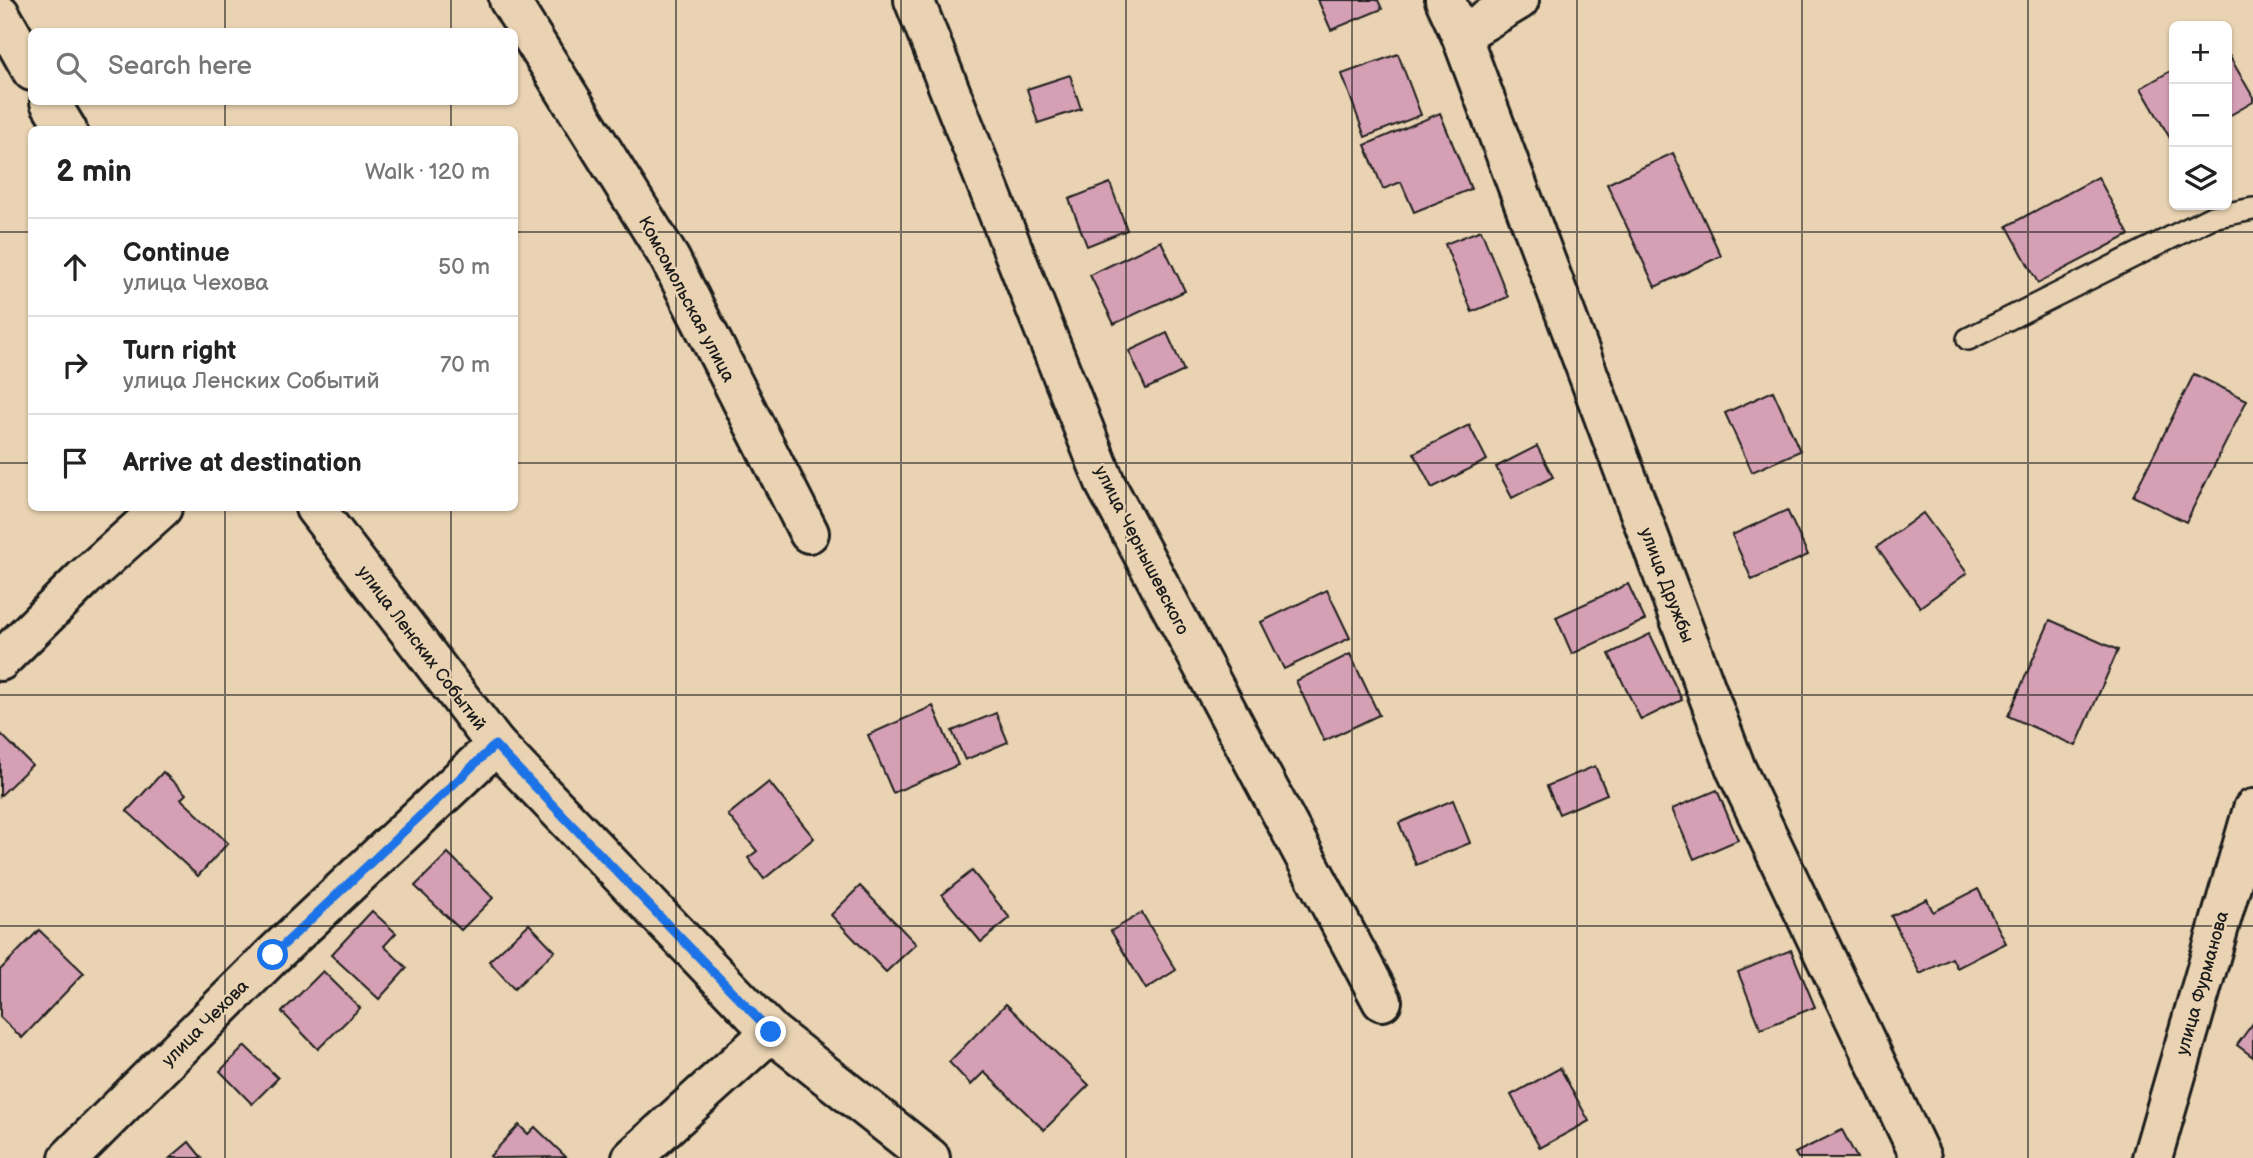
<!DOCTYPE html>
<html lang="en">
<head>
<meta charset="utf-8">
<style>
  body { margin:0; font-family:"Balsamiq Sans",sans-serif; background:#f2f2f2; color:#222 }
  .controls { position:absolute; right:21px; top:21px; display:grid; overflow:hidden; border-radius:10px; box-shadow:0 2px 5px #0004 }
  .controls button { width:63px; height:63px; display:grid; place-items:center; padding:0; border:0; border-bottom:2px solid #e0e0e0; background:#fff; color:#222; font:35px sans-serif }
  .stop { position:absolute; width:21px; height:21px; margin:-16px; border:5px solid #1a73e8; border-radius:50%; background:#fff }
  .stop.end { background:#1a73e8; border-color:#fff; box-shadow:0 2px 7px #0008 }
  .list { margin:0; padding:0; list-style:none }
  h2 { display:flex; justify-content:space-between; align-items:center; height:91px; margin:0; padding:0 28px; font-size:30px }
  h2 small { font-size:23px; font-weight:400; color:#767676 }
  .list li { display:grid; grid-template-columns:46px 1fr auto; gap:21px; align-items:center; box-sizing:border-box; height:98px; padding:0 28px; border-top:2px solid #e0e0e0 }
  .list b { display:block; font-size:26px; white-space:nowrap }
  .list p { margin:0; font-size:23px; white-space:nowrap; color:#767676 }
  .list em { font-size:23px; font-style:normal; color:#767676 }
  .icon { flex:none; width:38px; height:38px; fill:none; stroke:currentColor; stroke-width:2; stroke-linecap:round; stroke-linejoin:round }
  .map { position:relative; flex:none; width:2253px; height:1158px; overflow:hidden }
  .search { position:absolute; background:#fff; box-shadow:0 2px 5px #0004; left:28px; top:28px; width:490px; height:77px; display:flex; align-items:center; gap:18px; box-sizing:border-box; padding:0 24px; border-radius:10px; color:#767676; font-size:26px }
  .panel { position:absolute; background:#fff; box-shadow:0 2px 5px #0004; left:28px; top:126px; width:490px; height:385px; border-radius:10px }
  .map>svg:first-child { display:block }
  .building { fill:#d6a0b4; stroke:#1c1c1c; stroke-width:2 }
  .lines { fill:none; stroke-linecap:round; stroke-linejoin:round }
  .lane-casing { stroke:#1c1c1c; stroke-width:26 }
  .street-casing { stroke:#1c1c1c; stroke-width:44 }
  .secondary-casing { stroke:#1c1c1c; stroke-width:44 }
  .lane { stroke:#e9d3b2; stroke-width:21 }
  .street { stroke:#e9d3b2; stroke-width:38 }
  .secondary { stroke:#e9d3b2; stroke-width:38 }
  .route { stroke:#1a73e8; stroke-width:9 }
  .grid { fill:none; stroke:#1c1c1c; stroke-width:2; stroke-opacity:0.55 }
  .labels { text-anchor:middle; stroke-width:5; stroke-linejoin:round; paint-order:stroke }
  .street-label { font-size:18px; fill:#1c1c1c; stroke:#e9d3b2 }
</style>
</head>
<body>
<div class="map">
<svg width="2253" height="1158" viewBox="0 0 2253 1158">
  <rect width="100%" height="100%" fill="#e9d3b2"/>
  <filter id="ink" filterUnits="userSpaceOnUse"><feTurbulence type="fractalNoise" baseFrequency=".0143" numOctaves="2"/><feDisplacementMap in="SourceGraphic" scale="14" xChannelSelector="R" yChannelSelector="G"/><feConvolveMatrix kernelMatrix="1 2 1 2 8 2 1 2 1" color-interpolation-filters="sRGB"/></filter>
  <g filter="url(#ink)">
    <g class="building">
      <polygon points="1318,0 1378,0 1382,9 1331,30"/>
      <polygon points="2227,52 2253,97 2253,102 2227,117"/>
      <polygon points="1398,54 1421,115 1365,137 1342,74"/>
      <polygon points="2174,69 2174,145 2141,88"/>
      <polygon points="1070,75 1081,109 1038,123 1027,89"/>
      <polygon points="1440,113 1471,189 1414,212 1401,182 1383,189 1365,145"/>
      <polygon points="1673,153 1721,256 1655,287 1607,184"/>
      <polygon points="2098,177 2129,235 2038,283 2007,226"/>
      <polygon points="1110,183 1127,230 1087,246 1069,199"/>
      <polygon points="1481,230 1508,297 1472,312 1445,244"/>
      <polygon points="1161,241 1185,291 1114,324 1090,275"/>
      <polygon points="1167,333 1184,371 1146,389 1129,351"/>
      <polygon points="2194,374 2247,400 2186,522 2133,496"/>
      <polygon points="1773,391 1800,451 1752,472 1725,413"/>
      <polygon points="1469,425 1487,460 1432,488 1414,453"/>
      <polygon points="1537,446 1553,477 1512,498 1496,467"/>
      <polygon points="1787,510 1808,555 1752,580 1732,535"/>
      <polygon points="1923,513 1967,573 1920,607 1877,547"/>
      <polygon points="1628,584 1645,620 1572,654 1556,617"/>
      <polygon points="1327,590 1350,638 1284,669 1261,622"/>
      <polygon points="2050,620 2118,650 2076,746 2008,716"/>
      <polygon points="1650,634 1682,700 1641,720 1609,654"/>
      <polygon points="1350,654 1379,715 1324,741 1296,681"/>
      <polygon points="933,706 958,765 893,793 868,735"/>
      <polygon points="996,713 1008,742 965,760 952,731"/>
      <polygon points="0,733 32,765 0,796"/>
      <polygon points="1595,766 1607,794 1559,814 1547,786"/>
      <polygon points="163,772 186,794 181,799 228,843 198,876 127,811"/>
      <polygon points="769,782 814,838 764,879 748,858 757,851 728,815"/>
      <polygon points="1717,790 1738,840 1694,859 1672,809"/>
      <polygon points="1453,800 1470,843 1416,865 1399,823"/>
      <polygon points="448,853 493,898 461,930 415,886"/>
      <polygon points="972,871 1010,918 981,942 942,895"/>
      <polygon points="860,886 916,944 886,972 831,915"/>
      <polygon points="1978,889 2006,943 1957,968 1952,958 1920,974 1891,916 1927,899 1933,912"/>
      <polygon points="372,911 396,933 384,946 407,968 379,999 331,955"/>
      <polygon points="1142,913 1176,970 1146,989 1111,931"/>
      <polygon points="529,924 555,951 514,989 489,961"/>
      <polygon points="39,930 84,973 22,1038 0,1017 0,970"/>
      <polygon points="1791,950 1815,1007 1761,1029 1738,972"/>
      <polygon points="323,971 360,1008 318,1049 282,1012"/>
      <polygon points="1006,1004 1089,1085 1044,1130 984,1072 971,1085 949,1062"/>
      <polygon points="2253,1023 2253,1057 2237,1045"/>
      <polygon points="245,1046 278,1078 252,1104 220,1071"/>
      <polygon points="1560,1068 1589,1121 1540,1148 1511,1095"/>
      <polygon points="519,1125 528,1134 535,1127 566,1157 493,1158 490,1156"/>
      <polygon points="1842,1130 1857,1158 1798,1158 1795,1153"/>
      <polygon points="189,1142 202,1158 170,1158"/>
    </g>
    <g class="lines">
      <g class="lane-casing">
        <polyline id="lane" points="1968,339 2212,217 2253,209"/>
      </g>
      <g class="street-casing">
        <g id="street">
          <polyline points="509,0 670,259 809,533"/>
          <polyline points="914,0 1106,485 1382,1001"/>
          <polyline points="1445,0 1461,35 1736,769 1921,1158"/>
          <polyline points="0,14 32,71"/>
          <polyline points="1461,35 1519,0"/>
          <polyline points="50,102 67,130"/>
          <polyline points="315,508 496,745 771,1032 930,1158"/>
          <polyline points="0,661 84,578 162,508"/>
          <polyline points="69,1158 273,955 496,745"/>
          <polyline points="632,1158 771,1032"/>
        </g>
      </g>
      <g class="secondary-casing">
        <polyline id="secondary" points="2152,1158 2253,809"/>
      </g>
      <use href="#lane" class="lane"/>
      <use href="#street" class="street"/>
      <use href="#secondary" class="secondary"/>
    </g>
  </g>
  <g class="lines" filter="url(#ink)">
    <polyline class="route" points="273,955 495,745 771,1032"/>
  </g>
  <path class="grid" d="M225,0V32M451,0V32M676,0V1158M901,0V1158M1126,0V1158M1352,0V1158M1577,0V1158M1802,0V1158M2028,0V1158M225,102V130M451,102V130M0,232H32M514,232H2253M0,463H32M514,463H2253M225,508V1158M451,508V1158M0,695H2253M0,926H2253"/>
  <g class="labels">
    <g class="street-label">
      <text transform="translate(687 299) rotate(62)" y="6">Комсомольская улица</text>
      <text transform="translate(1142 550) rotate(63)" y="6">улица Чернышевского</text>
      <text transform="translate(1667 585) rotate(69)" y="6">улица Дружбы</text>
      <text transform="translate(422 648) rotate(53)" y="6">улица Ленских Событий</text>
      <text transform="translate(2202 983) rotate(-74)" y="6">улица Фурманова</text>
      <text transform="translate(205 1023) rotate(-45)" y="6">улица Чехова</text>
    </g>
  </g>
</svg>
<div class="controls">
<button>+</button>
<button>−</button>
<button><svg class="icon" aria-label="layers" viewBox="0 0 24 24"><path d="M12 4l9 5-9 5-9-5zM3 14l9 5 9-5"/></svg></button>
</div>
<div class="stop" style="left:273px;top:955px"></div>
<div class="stop end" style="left:771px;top:1032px"></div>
<div class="search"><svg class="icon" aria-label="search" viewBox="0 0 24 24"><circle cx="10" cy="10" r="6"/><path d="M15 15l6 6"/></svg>Search here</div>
<section class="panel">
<h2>2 min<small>Walk · 120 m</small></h2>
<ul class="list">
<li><svg class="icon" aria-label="ahead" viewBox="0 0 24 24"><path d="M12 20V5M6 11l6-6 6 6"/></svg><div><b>Continue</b><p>улица Чехова</p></div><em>50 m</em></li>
<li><svg class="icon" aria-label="right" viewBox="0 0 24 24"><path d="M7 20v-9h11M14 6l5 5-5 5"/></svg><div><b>Turn right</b><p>улица Ленских Событий</p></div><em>70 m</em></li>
<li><svg class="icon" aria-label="arrive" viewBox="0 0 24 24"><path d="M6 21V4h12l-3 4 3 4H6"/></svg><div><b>Arrive at destination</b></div></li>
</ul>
</section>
</div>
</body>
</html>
